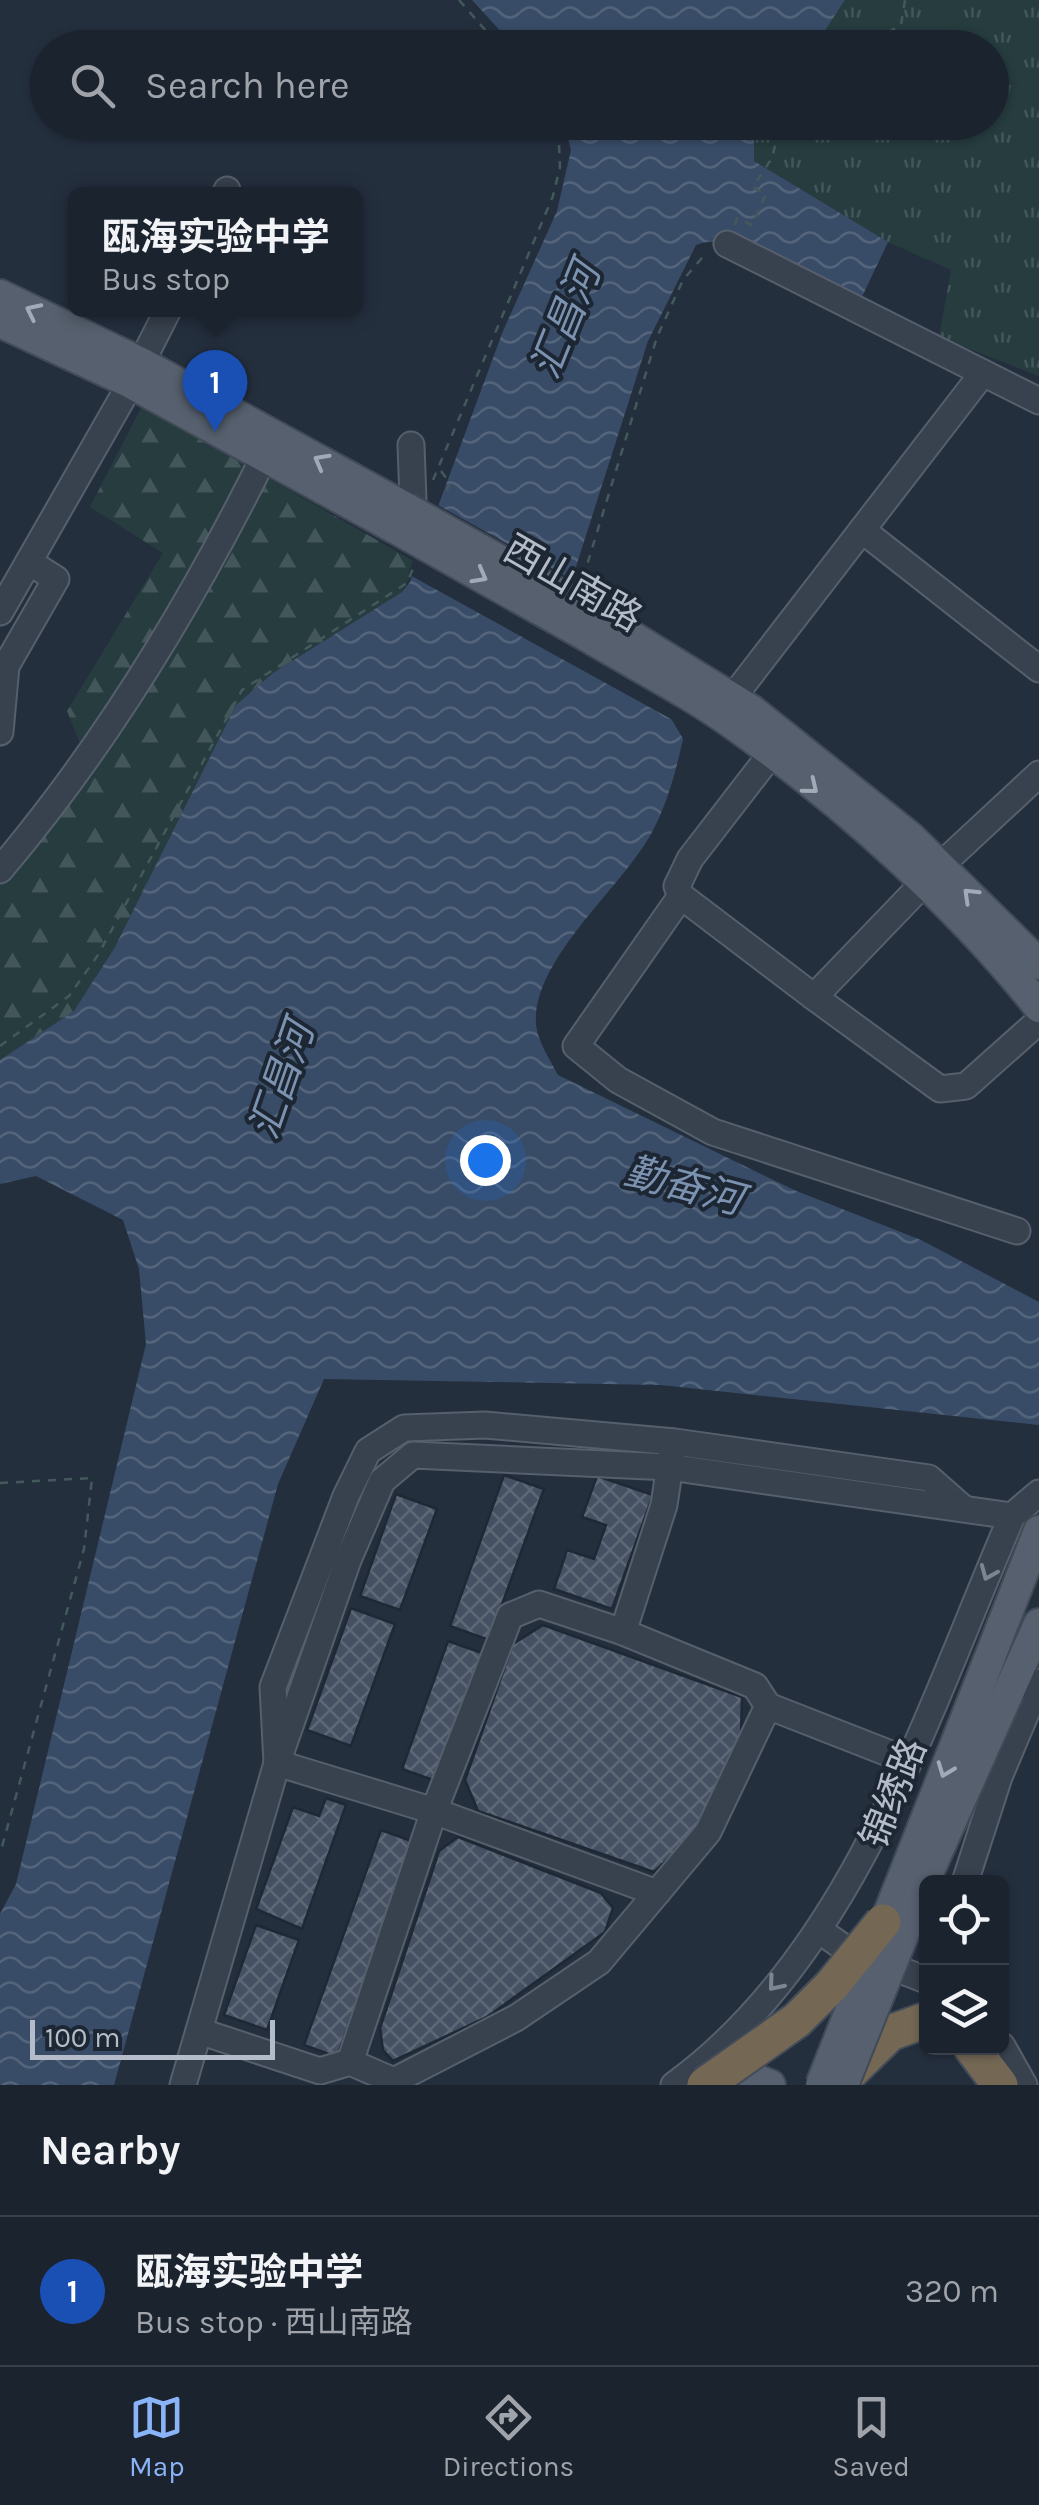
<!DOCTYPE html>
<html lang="en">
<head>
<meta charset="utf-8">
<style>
  body { margin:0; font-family:Karla,"Noto Sans SC",sans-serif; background:#242b36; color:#f1f3f6 }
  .controls { position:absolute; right:30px; bottom:30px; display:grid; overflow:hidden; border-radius:15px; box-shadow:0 2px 8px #0004 }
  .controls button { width:90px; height:90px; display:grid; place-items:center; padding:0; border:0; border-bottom:2px solid #39404a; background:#1b232e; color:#f1f3f6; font:50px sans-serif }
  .scale { position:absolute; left:30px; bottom:25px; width:245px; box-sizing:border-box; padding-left:10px; border:5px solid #b4bcc9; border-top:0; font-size:28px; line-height:35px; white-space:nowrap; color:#b4bcc9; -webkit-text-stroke:8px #1d2633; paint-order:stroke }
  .you { position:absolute; left:485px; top:1160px; width:35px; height:35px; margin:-25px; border:8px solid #fff; border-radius:50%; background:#1a73e8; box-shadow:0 0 0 15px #1a73e833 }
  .badge { display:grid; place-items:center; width:65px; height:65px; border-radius:50%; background:#8ab4f8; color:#fff; font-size:32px; font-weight:700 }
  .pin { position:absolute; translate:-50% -82px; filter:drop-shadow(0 2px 5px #0008) }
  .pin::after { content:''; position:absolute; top:52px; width:35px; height:30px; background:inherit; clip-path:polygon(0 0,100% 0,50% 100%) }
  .popup { position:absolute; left:68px; top:187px; width:295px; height:130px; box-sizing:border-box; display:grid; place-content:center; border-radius:15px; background:#1b232e; filter:drop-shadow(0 2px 8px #0005); font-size:32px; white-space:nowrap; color:#a0a4aa }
  .popup b { font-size:38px; color:#f1f3f6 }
  .popup::after { content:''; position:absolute; left:50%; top:100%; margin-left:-20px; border:20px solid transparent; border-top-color:#1b232e }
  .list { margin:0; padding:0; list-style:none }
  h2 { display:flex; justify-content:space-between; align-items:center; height:130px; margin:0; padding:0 40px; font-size:42px }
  h2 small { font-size:32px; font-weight:400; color:#a0a4aa }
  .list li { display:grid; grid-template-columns:65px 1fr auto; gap:30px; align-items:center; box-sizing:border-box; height:150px; padding:0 40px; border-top:2px solid #39404a }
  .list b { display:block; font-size:38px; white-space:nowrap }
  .list p { margin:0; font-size:32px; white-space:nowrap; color:#a0a4aa }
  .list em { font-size:32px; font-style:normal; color:#a0a4aa }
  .icon { flex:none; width:55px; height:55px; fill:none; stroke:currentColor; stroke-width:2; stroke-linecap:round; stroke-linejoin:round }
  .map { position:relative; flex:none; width:1039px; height:2085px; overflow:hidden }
  .search { position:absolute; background:#1b232e; box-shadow:0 2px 8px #0004; left:30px; right:30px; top:30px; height:110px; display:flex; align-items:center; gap:25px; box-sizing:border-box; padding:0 35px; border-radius:55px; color:#a0a4aa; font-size:38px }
  .sheet { height:280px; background:#1b232e }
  nav { display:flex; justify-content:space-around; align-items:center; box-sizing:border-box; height:140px; border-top:2px solid #39404a; background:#1b232e; font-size:28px; color:#a0a4aa }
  nav a { display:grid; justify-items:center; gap:5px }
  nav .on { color:#8ab4f8 }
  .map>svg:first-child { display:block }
  .grass { fill:url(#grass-tufts) }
  .forest { fill:url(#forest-firs) }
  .water { fill:url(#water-waves) }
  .pier { fill:#242f3e }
  .building { fill:url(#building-cross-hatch); stroke:#1f2835; stroke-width:2.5 }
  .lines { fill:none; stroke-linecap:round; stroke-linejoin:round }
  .minor-casing { stroke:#565f6c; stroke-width:29 }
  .major-casing { stroke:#414a57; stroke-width:34 }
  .highway-casing { stroke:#434c59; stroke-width:39 }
  .path { stroke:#44595c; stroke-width:2.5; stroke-dasharray:8 8; stroke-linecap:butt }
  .minor { stroke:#38414e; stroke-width:25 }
  .major { stroke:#56606e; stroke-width:30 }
  .highway { stroke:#746855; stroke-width:35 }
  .major-bridge-casing { stroke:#414a57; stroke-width:34; stroke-linecap:butt }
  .highway-bridge-casing { stroke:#434c59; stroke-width:39; stroke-linecap:butt }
  .major-bridge { stroke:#56606e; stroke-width:30 }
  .highway-bridge { stroke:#746855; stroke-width:35 }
  .oneway { stroke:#a1aab7 }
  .oneway2 { stroke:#7c8592 }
  .labels { text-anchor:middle; stroke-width:8; stroke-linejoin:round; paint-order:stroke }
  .street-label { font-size:38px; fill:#b4bcc9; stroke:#1d2633 }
  .water-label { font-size:40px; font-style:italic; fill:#7c92b1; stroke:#1d2633 }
</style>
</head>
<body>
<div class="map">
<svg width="1039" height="2085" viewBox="0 0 1039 2085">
  <defs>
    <pattern id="grass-tufts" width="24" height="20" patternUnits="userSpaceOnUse" patternTransform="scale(2.5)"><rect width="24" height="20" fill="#263c3f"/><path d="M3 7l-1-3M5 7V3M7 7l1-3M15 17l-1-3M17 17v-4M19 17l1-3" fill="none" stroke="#435659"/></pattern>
    <pattern id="forest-firs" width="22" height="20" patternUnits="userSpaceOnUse" patternTransform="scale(2.5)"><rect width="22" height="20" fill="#263c3f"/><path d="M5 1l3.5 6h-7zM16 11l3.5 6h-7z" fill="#435659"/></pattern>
    <pattern id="water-waves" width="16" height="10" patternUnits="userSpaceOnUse" patternTransform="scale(2.5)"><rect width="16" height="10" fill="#394c67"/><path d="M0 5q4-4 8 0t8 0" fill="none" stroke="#53647b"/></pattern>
    <pattern id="building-cross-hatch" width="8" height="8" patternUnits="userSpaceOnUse" patternTransform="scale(2.5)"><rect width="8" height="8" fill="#455162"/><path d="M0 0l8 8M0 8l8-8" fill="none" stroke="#5d6877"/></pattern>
  </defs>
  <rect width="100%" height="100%" fill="#242f3e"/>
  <polygon class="grass" points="845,0 1039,0 1039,376 939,337 951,270 888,242 754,161 754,140 765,123 992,122 992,48 814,47"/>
  <polygon class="forest" points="142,406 417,563 402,592 273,673 236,705 115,947 74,1011 0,1060 0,884 91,771 67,711 163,553 90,507"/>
  <g class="water">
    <polygon points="472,0 845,0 814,47 516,48"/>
    <path d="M564,123H765L754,140V161L888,242L861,299C819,279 740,227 696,245L648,341L574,573L568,611L595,667L668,713L683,739C676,771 667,805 651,834C620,889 539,954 536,1017C534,1036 549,1058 558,1075L794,1190L921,1240L1039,1302V1425L661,1385L324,1379L278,1484L114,2085H0V1914L16,1884L146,1344L139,1269L123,1220L36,1176L0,1184V1060L74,1011L115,947L236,705L273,673L402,592L410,582L503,331L557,211L571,150Z"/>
  </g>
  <polygon class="pier" points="434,503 578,583 574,611 579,635 599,663 671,709 680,724 408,574"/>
  <g class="building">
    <polygon points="504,1475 544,1489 489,1640 450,1626"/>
    <polygon points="597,1476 653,1495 612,1609 554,1589 567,1550 594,1559 606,1525 582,1517"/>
    <polygon points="396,1494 437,1509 400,1610 360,1596"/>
    <polygon points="351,1608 395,1624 351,1746 307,1730"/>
    <polygon points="543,1625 742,1697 741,1738 692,1837 654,1872 478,1811 465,1780 513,1644"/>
    <polygon points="448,1641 482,1653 436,1781 402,1769"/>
    <polygon points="326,1798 346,1805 302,1929 256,1909 293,1807 319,1816"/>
    <polygon points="381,1830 414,1842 337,2057 304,2045"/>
    <polygon points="458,1837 601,1893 613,1908 605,1932 487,2017 393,2061 383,2050 380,2028 439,1851"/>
    <polygon points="256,1925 299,1940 267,2030 224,2015"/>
  </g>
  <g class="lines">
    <g class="minor-casing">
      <g id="minor">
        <polyline points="225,195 227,190"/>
        <polyline points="727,244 1039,401"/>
        <polyline points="406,508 413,500 411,445"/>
        <polyline points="862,530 1039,669"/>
        <polyline points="0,612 131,383 168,310"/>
        <polyline points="720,714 983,373"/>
        <polyline points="0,732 6,666 56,579 29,562"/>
        <polyline points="771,754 690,859 677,886 681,896 814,997 940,866 1039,774"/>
        <path d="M0,870C105,746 192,602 264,457"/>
        <polyline points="681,896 576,1046 618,1080 713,1132 1017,1231"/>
        <polyline points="814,997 940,1089 966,1086 1039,1021"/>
        <polyline points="623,1632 664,1505 672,1452"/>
        <polyline points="965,1882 999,1777 1039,1682"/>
        <polyline points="657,1893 434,1811 277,1763 273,1687 346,1496 368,1451 404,1428 485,1425 675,1442 929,1478 963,1508"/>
        <polyline points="820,1931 846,1949 926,1980"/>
        <polyline points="199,2031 320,2071 350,2062 394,2081 516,2018 599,1962 708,1832 768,1706 906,1760"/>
        <polyline points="1002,2046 1024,2085"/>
        <polyline points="350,2062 434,1811 510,1616 539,1604 623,1632 755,1686 768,1706"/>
        <polyline points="183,2085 277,1763 348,1560 382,1481 413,1455 669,1467 1012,1516"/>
        <path d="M674,2085C853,1955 928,1710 1012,1516L1039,1493"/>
      </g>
    </g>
    <g class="major-casing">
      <g id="major">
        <polyline points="0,295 141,363 406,508"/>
        <polyline points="0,322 131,383 395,528"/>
        <polyline points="597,615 751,710 910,837 1039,964"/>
        <path d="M585,635C635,665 689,692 736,726C843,802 958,904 1039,1007"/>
        <polyline points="981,1680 1039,1531"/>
        <polyline points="1009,1691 1039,1624"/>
        <polyline points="736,2085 752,2078 770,2085"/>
      </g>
    </g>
    <g class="highway-casing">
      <g id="highway">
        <polyline points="972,2048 1000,2085"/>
        <polyline points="847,2075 890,2033 926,2020"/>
      </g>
    </g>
    <g class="path">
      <polyline points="459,0 501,48"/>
      <polyline points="860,48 901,25 905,0"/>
      <polyline points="735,225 737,218 752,225 766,194 753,187 772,158 781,122"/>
      <polyline points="441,471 450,483 443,499"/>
      <polyline points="433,480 553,196 560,167 558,122"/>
      <polyline points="583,578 657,337 683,280 707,252"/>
      <polyline points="0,1046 69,996 98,955 242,690 407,583 414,566"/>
      <polyline points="0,1483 92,1478 84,1549 0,1854"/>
    </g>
    <use href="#minor" class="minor"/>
    <use href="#major" class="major"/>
    <use href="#highway" class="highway"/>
    <g class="major-bridge-casing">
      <g id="major-bridge">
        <polyline points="406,508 597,615"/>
        <polyline points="395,528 585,635"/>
        <polyline points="821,2085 981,1680"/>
        <polyline points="843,2085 927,1875 1009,1691"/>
      </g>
    </g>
    <g class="highway-bridge-casing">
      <polyline id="highway-bridge" points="705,2085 797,2020 832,1985 883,1922"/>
    </g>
    <use href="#major-bridge" class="major-bridge"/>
    <use href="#highway-bridge" class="highway-bridge"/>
  </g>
  <defs><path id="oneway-chevron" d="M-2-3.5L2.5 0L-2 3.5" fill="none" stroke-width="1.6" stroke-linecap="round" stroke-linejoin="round" transform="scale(2.5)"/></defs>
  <g class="oneway">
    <use href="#oneway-chevron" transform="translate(33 311) rotate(-154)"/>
    <use href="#oneway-chevron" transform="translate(321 461) rotate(-151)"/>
    <use href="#oneway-chevron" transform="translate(480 576) rotate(29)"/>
    <use href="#oneway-chevron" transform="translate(811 787) rotate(39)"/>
    <use href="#oneway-chevron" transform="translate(970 895) rotate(-136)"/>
    <use href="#oneway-chevron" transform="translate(945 1770) rotate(111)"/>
  </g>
  <g class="oneway2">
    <use href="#oneway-chevron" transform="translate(988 1573) rotate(113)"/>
    <use href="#oneway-chevron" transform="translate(775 1984) rotate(130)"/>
  </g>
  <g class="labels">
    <g class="street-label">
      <text transform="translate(573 583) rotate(30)" y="13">西山南路</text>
      <text transform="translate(893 1793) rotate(-68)" y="13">锦绣路</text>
    </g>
    <g class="water-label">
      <text transform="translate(565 320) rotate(-68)" y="14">汇昌河</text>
      <text transform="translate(281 1080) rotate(-71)" y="14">汇昌河</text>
      <text transform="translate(684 1185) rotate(15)" y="14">勤奋河</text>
    </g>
  </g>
</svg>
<div class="controls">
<button><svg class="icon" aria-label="locate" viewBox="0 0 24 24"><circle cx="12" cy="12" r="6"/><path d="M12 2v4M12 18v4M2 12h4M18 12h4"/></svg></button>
<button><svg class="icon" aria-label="layers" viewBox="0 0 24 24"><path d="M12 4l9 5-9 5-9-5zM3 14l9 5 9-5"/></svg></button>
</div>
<div class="scale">100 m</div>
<div class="you"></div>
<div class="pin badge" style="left:215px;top:432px;background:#1a4fb4">1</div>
<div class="popup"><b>瓯海实验中学</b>Bus stop</div>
<div class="search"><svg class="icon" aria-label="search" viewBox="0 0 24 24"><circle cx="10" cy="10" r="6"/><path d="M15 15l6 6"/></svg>Search here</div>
</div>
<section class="sheet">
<h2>Nearby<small></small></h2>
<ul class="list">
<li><span class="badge" style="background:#1a4fb4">1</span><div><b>瓯海实验中学</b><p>Bus stop · 西山南路</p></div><em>320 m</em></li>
</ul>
</section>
<nav>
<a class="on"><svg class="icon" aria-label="map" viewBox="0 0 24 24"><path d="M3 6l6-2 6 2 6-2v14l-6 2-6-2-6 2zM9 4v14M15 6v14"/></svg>Map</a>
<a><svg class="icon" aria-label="directions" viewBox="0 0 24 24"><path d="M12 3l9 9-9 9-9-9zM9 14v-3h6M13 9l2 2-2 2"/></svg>Directions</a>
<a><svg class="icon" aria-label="saved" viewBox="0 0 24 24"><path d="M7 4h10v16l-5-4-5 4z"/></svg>Saved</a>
</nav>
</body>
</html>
